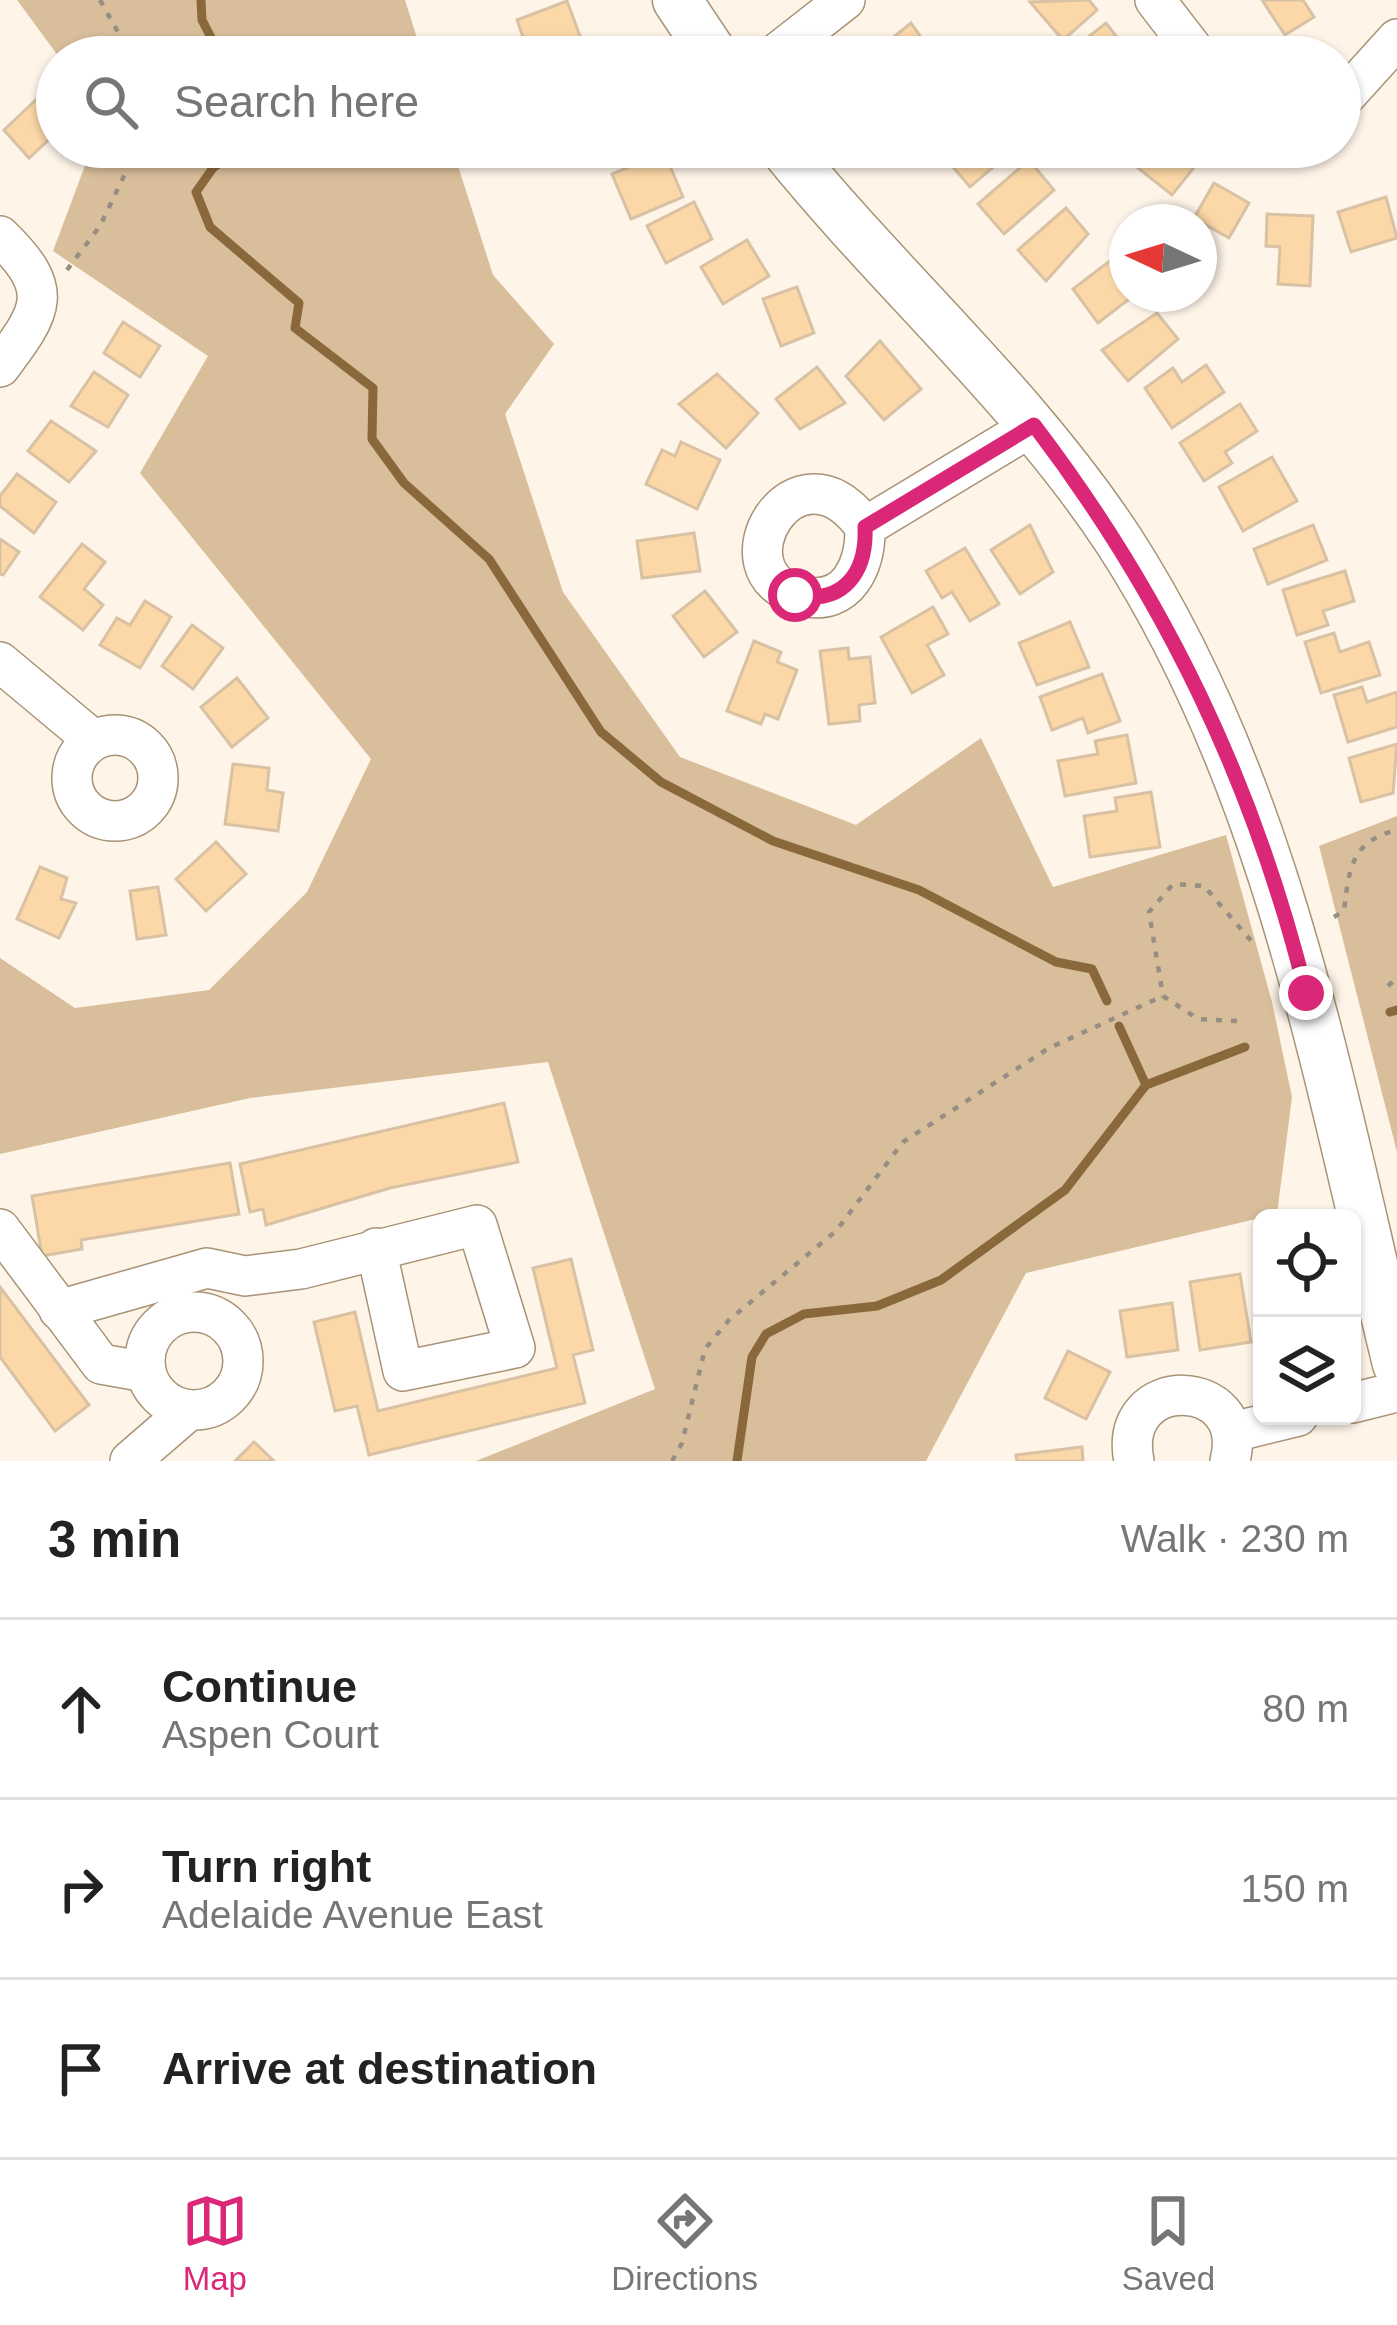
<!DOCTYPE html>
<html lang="en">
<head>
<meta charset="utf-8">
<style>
  body { margin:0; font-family:Helvetica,sans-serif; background:#f6f6f6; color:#222 }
  .controls { position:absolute; right:36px; bottom:36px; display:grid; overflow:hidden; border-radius:18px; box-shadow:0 3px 9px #0004 }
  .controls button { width:108px; height:108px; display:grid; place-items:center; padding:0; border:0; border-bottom:3px solid #e0e0e0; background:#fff; color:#222; font:60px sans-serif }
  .compass { position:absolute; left:1109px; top:204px; width:108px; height:108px; border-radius:50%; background:#fff; box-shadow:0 3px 9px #0004; rotate:274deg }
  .stop { position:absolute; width:36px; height:36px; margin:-27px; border:9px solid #db2777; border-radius:50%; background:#fff }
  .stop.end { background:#db2777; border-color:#fff; box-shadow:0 3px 12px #0008 }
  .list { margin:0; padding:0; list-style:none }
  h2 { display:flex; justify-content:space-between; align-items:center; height:156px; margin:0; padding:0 48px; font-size:51px }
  h2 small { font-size:39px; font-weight:400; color:#767676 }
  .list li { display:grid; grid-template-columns:78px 1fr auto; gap:36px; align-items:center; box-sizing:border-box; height:180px; padding:0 48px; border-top:3px solid #e0e0e0 }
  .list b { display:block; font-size:45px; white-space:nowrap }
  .list p { margin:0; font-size:39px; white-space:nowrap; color:#767676 }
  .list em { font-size:39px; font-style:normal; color:#767676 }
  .icon { flex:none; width:66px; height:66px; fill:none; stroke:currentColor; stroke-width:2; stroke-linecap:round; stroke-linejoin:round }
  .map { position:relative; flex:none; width:1397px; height:1461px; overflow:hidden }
  .search { position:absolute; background:#fff; box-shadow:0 3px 9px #0004; left:36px; right:36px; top:36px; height:132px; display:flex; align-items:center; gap:30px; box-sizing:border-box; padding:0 42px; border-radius:66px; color:#767676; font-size:45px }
  .sheet { height:696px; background:#fff }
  nav { display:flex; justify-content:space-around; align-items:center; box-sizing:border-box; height:168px; border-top:3px solid #e0e0e0; background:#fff; font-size:33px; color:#767676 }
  nav a { display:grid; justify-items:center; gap:6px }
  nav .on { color:#db2777 }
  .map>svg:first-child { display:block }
  .green { fill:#d9be9b }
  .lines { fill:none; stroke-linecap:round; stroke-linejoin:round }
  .stream { stroke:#89693c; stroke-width:9 }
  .building { fill:#fcd8a8; stroke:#d9c2a4; stroke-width:3 }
  .minor-casing { stroke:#a99376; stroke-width:42 }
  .major-casing { stroke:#a99376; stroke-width:51 }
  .path { stroke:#978e83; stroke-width:4.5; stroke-dasharray:6 9; stroke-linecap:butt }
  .minor { stroke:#fff; stroke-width:39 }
  .major { stroke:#fff; stroke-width:48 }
  .route { stroke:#db2777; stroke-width:15 }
</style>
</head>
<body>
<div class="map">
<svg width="1397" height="1461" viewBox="0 0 1397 1461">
  <rect width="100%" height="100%" fill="#fef4e8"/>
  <g class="green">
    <polygon points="17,0 405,0 423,57 59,57"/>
    <polygon points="92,147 452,147 493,275 554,344 505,414 563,592 680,757 856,825 981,738 1053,887 1226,835 1272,1002 1292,1097 1277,1214 1026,1273 926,1461 476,1461 655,1389 548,1062 250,1098 0,1154 0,958 75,1008 209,990 307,892 371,759 140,473 208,356 53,251"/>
    <polygon points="1397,816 1397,1152 1319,846"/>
  </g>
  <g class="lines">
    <g class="stream">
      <polyline points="201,0 202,20 221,57"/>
      <polyline points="241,147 213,168 196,192 210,227 299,303 295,328 373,388 372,439 404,483 489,559 601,732 661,782 773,841 919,890 1056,962 1092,969 1107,1001"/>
      <polyline points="1390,1012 1397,1010"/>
      <polyline points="1119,1026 1146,1085"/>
      <polyline points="737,1461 752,1357 766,1334 804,1314 877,1306 941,1280 1065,1190 1146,1085 1245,1047"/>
    </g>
  </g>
  <g class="building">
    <polygon points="1089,0 1097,10 1063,40 1030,2"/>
    <polygon points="1262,0 1303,0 1314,17 1285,35"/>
    <polygon points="567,1 583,44 548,57 530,57 517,20"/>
    <polygon points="911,23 935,57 869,57"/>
    <polygon points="1106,23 1132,57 1065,57 1064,56"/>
    <polygon points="40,96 52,112 45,122 57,132 29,158 4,130"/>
    <polygon points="563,147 605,147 566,158"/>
    <polygon points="948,147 1009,147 1012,151 970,187 941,153"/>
    <polygon points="1155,147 1174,147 1196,165 1172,195 1138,168"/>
    <polygon points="664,152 683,197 631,219 612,174"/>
    <polygon points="1029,160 1054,190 1004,234 978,204"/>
    <polygon points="1214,183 1249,203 1229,238 1194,218"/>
    <polygon points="1386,197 1397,238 1351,252 1338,212"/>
    <polygon points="694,202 712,239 666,263 647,226"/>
    <polygon points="1066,208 1088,234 1046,281 1018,250"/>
    <polygon points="1267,214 1313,216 1310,286 1278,284 1280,247 1266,246"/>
    <polygon points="747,240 769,276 723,304 701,267"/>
    <polygon points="1111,260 1127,281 1127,294 1136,294 1098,323 1073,289"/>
    <polygon points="797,287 814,333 781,346 763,299"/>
    <polygon points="1157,313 1178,339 1128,381 1102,350"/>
    <polygon points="123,322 160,346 140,377 104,353"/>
    <polygon points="880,341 921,389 884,420 846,376"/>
    <polygon points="1206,365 1224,392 1172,428 1145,388 1173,368 1182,382"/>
    <polygon points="817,367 845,403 800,429 776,399"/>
    <polygon points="94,372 128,395 108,427 71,406"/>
    <polygon points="717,374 758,413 726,448 679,404"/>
    <polygon points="1240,404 1257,431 1225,452 1232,463 1204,481 1180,443"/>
    <polygon points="51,421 96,451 69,482 28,451"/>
    <polygon points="681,442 720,460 697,509 646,484 662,450 675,456"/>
    <polygon points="1272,457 1297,501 1243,531 1219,487"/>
    <polygon points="17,474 56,502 34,533 0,506 0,496"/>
    <polygon points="1030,525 1053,572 1020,594 991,550"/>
    <polygon points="1313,525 1327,560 1268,584 1254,549"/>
    <polygon points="694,533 700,571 642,578 637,541"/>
    <polygon points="0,539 19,552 3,575 0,574"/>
    <polygon points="82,544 105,562 84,589 103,605 83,630 40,597"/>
    <polygon points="965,548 999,604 970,621 952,592 942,598 926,571"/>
    <polygon points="1345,571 1354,601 1323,611 1328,625 1297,635 1283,590"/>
    <polygon points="705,591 737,632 704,657 673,616"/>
    <polygon points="145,601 171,617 140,668 100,645 117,618 130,625"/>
    <polygon points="933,607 948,634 927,645 944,675 912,693 881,637"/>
    <polygon points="1070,622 1089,667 1037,685 1019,643"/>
    <polygon points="192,625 223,648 193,689 162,666"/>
    <polygon points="1334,633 1340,652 1369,642 1380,675 1321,693 1305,642"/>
    <polygon points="754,641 781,652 777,662 797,670 778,719 765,714 761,724 727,711"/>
    <polygon points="848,648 849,659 870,657 875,703 859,705 860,721 829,724 820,651"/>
    <polygon points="1102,674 1120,721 1088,733 1083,718 1052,730 1040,697"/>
    <polygon points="237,678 268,718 232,747 201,707"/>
    <polygon points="1362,687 1367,702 1397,692 1397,727 1348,742 1334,695"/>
    <polygon points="1127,735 1136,783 1065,796 1058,761 1098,754 1095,741"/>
    <polygon points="1397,744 1393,793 1361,802 1349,758"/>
    <polygon points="233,764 269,768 267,790 283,793 278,831 225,824"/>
    <polygon points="1151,792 1160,847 1090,857 1084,816 1117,811 1115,798"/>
    <polygon points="216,842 246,874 206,911 176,879"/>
    <polygon points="40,867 67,878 61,899 76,903 59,938 17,919"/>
    <polygon points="158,887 166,935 137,939 130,891"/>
    <polygon points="504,1103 518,1162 390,1188 266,1225 263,1209 250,1212 240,1164"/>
    <polygon points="230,1163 239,1214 81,1240 82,1249 42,1256 32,1196"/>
    <polygon points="571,1259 593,1350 573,1355 585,1403 369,1455 357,1406 335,1411 314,1322 355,1312 378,1411 557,1368 533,1268"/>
    <polygon points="1240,1274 1251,1342 1200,1350 1190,1282"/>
    <polygon points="0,1287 89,1405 55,1431 0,1357"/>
    <polygon points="1172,1303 1178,1350 1127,1357 1120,1311"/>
    <polygon points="1068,1351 1110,1372 1086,1419 1045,1398"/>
    <polygon points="254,1442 274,1461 235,1461"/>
    <polygon points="1082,1447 1083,1461 1017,1461 1016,1455"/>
  </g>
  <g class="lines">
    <g class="minor-casing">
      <g id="minor">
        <polyline points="1155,0 1199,57"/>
        <polyline points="772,57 845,0"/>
        <polyline points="1340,102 1397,39"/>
        <path d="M0,236C56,290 43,310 0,367"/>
        <path d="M865,527C796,430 711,575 802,596C848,607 866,565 865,527L1034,425"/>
        <polyline points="0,662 91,738"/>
        <circle cx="115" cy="778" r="43"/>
        <polyline points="0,1229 101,1364 146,1372"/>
        <polyline points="59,1310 207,1268 245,1276 301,1269 477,1225 515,1348 403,1371 376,1248"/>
        <circle cx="194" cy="1361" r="49"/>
        <polyline points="1352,1403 1397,1392"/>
        <polyline points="1233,1432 1298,1416"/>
        <polyline points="130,1461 189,1410"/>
        <path d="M1134,1461C1116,1371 1252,1376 1230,1461"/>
      </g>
    </g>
    <g class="major-casing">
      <g id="major">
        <polyline points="677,0 715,57"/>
        <path d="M783,147C892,282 1023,395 1119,541C1279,788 1328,1083 1397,1364"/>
      </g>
    </g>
    <g class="path">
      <polyline points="100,0 132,57"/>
      <polyline points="67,270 100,226 138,147"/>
      <path d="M1334,917L1344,911C1349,869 1351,841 1397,830"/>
      <polyline points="1388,986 1397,978"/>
      <polyline points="1237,1021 1198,1019 1163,996 1149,912 1173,884 1204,886 1253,943"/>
      <polyline points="672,1461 682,1443 705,1349 729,1320 836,1231 903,1142 1049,1048 1163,996"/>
    </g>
    <use href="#minor" class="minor"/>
    <use href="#major" class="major"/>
  </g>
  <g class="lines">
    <path class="route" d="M795,595C843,605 867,573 865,527L1034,425C1165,597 1254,783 1306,993"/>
  </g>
</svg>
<div class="controls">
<button><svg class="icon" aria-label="locate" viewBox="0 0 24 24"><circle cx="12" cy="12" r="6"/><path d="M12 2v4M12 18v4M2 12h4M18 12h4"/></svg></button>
<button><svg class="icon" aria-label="layers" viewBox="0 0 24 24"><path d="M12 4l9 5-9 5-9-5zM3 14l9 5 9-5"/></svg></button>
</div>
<svg class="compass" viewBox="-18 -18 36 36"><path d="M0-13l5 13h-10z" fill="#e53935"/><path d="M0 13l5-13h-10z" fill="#767676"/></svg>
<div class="stop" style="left:795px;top:595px"></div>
<div class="stop end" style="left:1306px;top:993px"></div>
<div class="search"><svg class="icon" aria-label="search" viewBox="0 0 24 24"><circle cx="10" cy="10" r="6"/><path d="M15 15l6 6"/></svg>Search here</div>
</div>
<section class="sheet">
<h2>3 min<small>Walk · 230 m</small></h2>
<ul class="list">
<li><svg class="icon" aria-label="ahead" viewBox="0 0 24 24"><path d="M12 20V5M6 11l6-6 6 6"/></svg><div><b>Continue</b><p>Aspen Court</p></div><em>80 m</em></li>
<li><svg class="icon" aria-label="right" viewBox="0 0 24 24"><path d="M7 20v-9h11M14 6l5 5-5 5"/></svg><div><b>Turn right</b><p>Adelaide Avenue East</p></div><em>150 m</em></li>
<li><svg class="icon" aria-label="arrive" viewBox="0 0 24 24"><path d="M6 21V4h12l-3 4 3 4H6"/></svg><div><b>Arrive at destination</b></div></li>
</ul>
</section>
<nav>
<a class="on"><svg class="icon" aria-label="map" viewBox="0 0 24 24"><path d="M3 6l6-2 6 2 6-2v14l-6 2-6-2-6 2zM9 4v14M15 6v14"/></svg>Map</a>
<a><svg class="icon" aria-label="directions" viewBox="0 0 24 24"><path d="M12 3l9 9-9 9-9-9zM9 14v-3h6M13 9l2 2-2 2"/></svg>Directions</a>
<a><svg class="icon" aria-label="saved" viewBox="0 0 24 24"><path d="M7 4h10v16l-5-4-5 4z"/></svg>Saved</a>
</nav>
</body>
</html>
